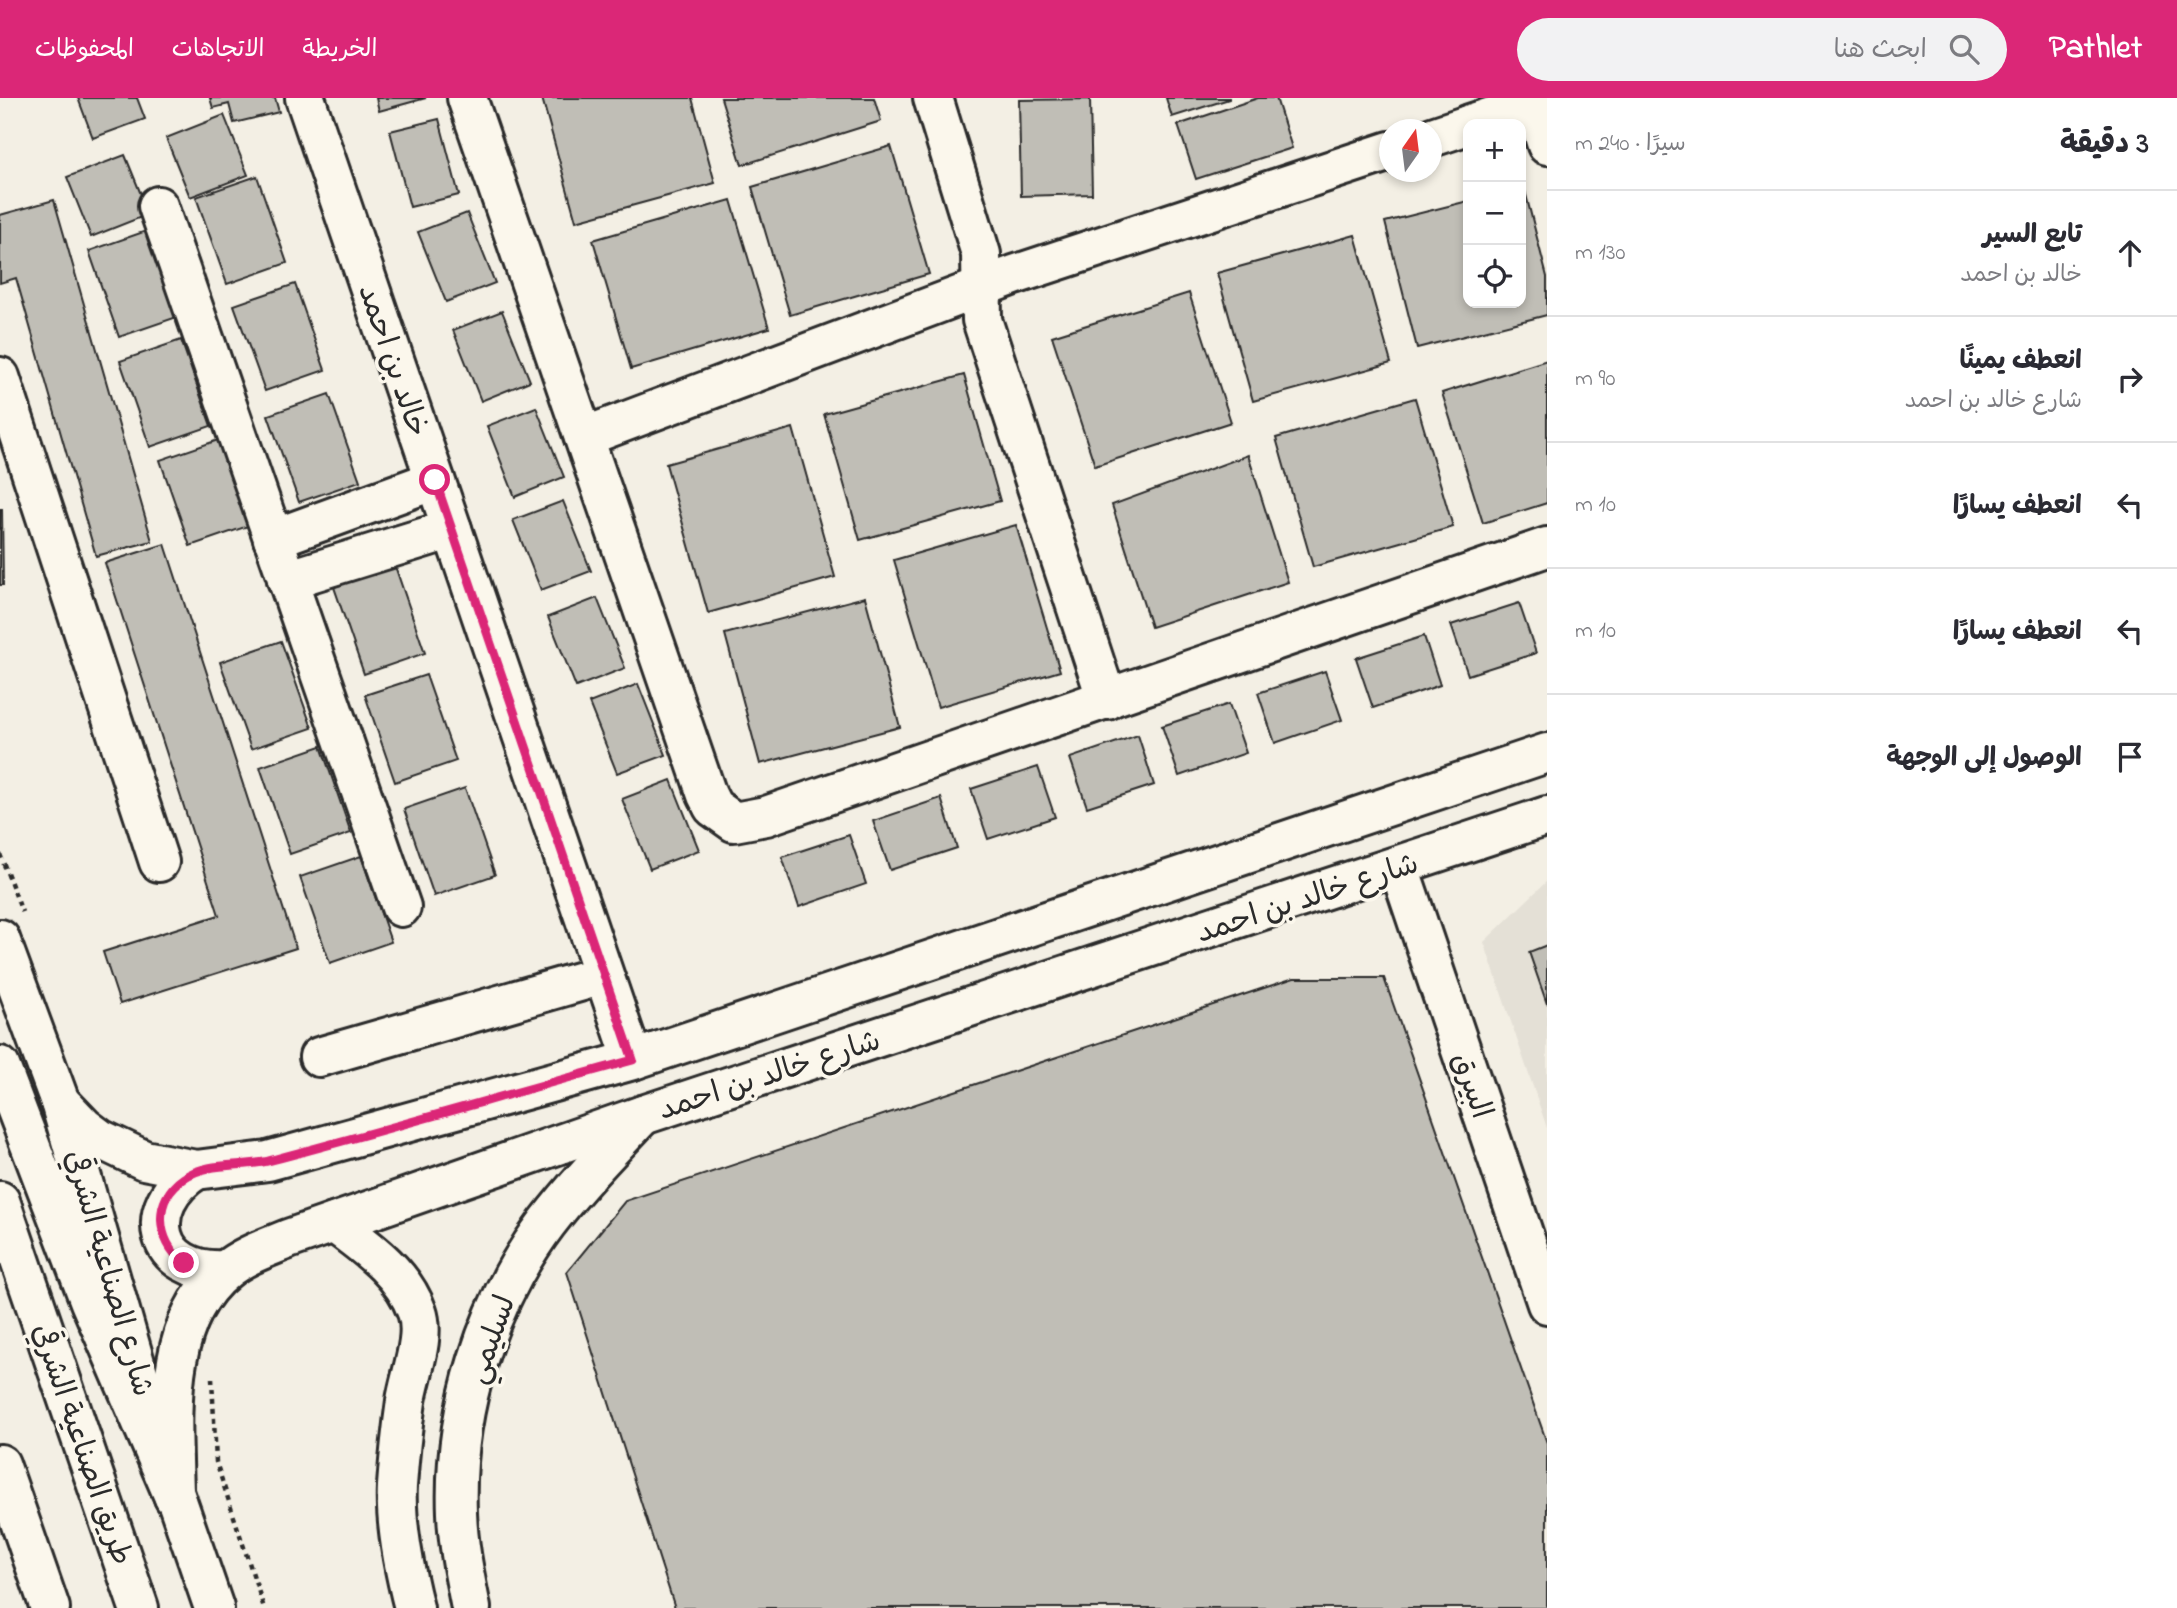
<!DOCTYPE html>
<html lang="ar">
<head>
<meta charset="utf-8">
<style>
  body { margin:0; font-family:"Indie Flower","Playpen Sans Arabic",sans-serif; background:#f2f2f3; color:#2b2b33; direction:rtl }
  .controls { position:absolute; right:21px; top:21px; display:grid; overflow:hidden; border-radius:14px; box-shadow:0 4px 10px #0003 }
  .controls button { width:63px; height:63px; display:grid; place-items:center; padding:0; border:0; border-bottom:2px solid #e1e1e2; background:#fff; color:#2b2b33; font:35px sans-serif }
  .compass { position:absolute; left:1379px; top:21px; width:63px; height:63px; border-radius:50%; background:#fff; box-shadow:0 4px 10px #0003; rotate:14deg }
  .stop { position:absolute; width:21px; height:21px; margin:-16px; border:5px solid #db2777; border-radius:50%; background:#fff }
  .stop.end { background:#db2777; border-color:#fff; box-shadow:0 2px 7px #0008 }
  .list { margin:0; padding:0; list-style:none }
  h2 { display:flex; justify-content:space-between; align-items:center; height:91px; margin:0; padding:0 28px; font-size:30px }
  h2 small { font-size:23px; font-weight:400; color:#7c7c81 }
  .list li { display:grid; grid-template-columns:46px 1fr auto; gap:21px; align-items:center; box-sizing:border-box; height:126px; padding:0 28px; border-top:2px solid #e1e1e2 }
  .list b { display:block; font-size:26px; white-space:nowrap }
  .list p { margin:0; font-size:23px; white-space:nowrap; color:#7c7c81 }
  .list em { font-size:23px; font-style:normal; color:#7c7c81 }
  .icon { flex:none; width:38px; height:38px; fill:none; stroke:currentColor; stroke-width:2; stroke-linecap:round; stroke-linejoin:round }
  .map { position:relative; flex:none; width:1547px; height:1510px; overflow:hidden; direction:ltr }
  header { display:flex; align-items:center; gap:42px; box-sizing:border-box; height:98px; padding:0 35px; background:#db2777; color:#fff }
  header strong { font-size:33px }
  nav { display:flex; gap:38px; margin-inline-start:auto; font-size:24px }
  .search { width:490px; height:63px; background:#f2f2f3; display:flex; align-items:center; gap:18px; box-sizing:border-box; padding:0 24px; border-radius:38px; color:#7c7c81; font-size:26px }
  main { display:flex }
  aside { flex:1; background:#fff }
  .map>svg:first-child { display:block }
  .built { fill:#e4e0d6 }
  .building { fill:#c0beb6; stroke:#2b2b2b; stroke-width:2 }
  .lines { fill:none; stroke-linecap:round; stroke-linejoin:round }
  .minor-casing { stroke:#2b2b2b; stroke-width:44 }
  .major-casing { stroke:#2b2b2b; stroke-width:44 }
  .highway-casing { stroke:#2b2b2b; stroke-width:44 }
  .path { stroke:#2b2b2b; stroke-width:4.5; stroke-dasharray:5 5; stroke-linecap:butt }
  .minor { stroke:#fbf7ec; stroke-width:38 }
  .major { stroke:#fbf7ec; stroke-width:38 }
  .highway { stroke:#fbf7ec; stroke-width:38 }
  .route { stroke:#db2777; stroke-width:9 }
  .labels { text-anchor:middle; stroke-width:7; stroke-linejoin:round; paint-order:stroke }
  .street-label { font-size:30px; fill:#2b2b2b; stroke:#fbf7ec }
</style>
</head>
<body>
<header>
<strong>Pathlet</strong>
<div class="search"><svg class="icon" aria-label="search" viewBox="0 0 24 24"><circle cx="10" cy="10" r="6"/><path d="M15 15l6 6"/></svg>ابحث هنا</div>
<nav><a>الخريطة</a><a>الاتجاهات</a><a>المحفوظات</a></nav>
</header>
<main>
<aside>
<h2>3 دقيقة<small>سيرًا · 240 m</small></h2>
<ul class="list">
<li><svg class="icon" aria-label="ahead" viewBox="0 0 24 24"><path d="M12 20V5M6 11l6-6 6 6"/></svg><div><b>تابع السير</b><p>خالد بن احمد</p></div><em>130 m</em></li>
<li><svg class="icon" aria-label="right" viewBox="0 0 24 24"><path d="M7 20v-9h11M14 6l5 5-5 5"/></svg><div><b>انعطف يمينًا</b><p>شارع خالد بن احمد</p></div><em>90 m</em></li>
<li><svg class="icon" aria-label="left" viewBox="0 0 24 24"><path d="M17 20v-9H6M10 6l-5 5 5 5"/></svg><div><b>انعطف يسارًا</b></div><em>10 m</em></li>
<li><svg class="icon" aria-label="left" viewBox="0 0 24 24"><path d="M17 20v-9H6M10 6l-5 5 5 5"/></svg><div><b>انعطف يسارًا</b></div><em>10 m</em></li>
<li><svg class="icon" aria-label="arrive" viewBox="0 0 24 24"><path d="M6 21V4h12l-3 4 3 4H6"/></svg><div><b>الوصول إلى الوجهة</b></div></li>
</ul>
</aside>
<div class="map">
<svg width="1547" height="1510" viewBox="0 0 1547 1510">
  <rect width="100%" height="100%" fill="#f3efe4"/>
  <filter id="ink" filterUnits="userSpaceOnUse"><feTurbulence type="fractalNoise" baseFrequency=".0143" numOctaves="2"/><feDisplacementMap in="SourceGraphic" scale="14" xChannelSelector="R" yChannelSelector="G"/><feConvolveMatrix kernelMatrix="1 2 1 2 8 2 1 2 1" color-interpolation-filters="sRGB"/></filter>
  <g filter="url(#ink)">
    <polygon class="built" points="1547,783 1547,1030 1484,844"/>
    <g class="building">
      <polygon points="78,0 137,0 145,21 93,40"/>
      <polygon points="210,0 275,0 279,14 234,25 229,6 213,10"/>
      <polygon points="376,0 426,0 379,13"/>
      <polygon points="542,0 692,0 715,85 576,123"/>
      <polygon points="721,0 874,0 881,23 742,67"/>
      <polygon points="1166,0 1229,0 1229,1 1172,19"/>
      <polygon points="1258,0 1276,0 1292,50 1196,81 1178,27"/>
      <polygon points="1090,1 1092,96 1021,98 1019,2"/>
      <polygon points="224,17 248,77 190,99 166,40"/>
      <polygon points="439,21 459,97 410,109 390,33"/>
      <polygon points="891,48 929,176 790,217 752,89"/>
      <polygon points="125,57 149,116 91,139 67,79"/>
      <polygon points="257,78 287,165 227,186 196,99"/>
      <polygon points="1524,89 1547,179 1547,217 1417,250 1385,124 1468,103 1468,205 1521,205 1521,90"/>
      <polygon points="54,102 152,443 96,458 16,180 0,185 0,117"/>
      <polygon points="731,102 769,230 631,271 593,142"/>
      <polygon points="467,115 495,185 446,204 418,134"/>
      <polygon points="149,132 180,218 119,239 89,153"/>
      <polygon points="1355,137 1391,265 1253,303 1217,175"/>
      <polygon points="295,186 325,272 265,293 234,207"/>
      <polygon points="1189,195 1231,324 1095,368 1052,238"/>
      <polygon points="502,213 530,283 481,303 453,232"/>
      <polygon points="181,242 211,328 150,349 120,263"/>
      <polygon points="1547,262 1547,405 1483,425 1442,295"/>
      <polygon points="964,277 1000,403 860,442 824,316"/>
      <polygon points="329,296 360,383 299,404 268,317"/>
      <polygon points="1415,300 1453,429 1313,469 1276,340"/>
      <polygon points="536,309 564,379 515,399 487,328"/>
      <polygon points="793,330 835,479 708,515 666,366"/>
      <polygon points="221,341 251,427 190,448 160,362"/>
      <polygon points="1248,357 1288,484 1151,529 1112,407"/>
      <polygon points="563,403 591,473 541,492 513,422"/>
      <polygon points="0,411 2,411 3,487 0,487"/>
      <polygon points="1016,427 1060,573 938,609 894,462"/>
      <polygon points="165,446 296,850 120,906 103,854 219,817 105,465"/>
      <polygon points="395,468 425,555 364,576 334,489"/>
      <polygon points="865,499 900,629 760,666 725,536"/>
      <polygon points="597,500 625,570 576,589 548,519"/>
      <polygon points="1519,505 1536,555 1468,577 1451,527"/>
      <polygon points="1424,538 1440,587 1373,610 1356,560"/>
      <polygon points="281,543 312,630 251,651 220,564"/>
      <polygon points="1325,573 1342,622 1275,645 1258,595"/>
      <polygon points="426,577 456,663 395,684 365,597"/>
      <polygon points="638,586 666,657 617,675 589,605"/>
      <polygon points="1229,606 1246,655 1179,678 1162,628"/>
      <polygon points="1138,637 1154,687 1087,709 1070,660"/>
      <polygon points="321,648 351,735 290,756 260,669"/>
      <polygon points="1038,669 1055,719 988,741 971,691"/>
      <polygon points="671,682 699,752 650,771 622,701"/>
      <polygon points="465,690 495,777 434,798 404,711"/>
      <polygon points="941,700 957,750 890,772 873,723"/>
      <polygon points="849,737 866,786 799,809 782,759"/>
      <polygon points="361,758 391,844 330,865 300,779"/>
      <polygon points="1547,847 1547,906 1529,854"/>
      <polygon points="1294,880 1384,880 1547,1345 1547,1510 675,1510 567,1174 625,1103"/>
    </g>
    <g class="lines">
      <g class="minor-casing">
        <g id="minor">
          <polyline points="305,0 633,962"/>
          <polyline points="467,0 707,697 713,709 734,724 766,718 1547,449"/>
          <polyline points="933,0 981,156 982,222 1107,602"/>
          <path d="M1521,0C1541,11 1540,27 1547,47"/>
          <polyline points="1470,26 1547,1"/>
          <polyline points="1432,39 1468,27"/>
          <polyline points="158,108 401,809"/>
          <polyline points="0,279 159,764"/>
          <polyline points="584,339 1014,177 1390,53"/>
          <polyline points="273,441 435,382"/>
          <polyline points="287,482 452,431"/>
          <polyline points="1399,769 1547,1206"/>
          <polyline points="319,959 603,877"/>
          <path d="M334,1125C366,1149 403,1174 417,1214C426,1239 410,1277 406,1303C402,1331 399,1360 397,1388C395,1424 405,1475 414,1510"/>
          <path d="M471,1510C465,1479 458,1447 457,1415C453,1314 486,1206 547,1125C576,1087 610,1052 643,1017"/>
        </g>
      </g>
      <g class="major-casing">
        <g id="major">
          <polyline points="0,841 60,1004 146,1303"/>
          <polyline points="60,1004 84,1029 100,1041 144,1062 196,1072 268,1063 633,962 1547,655"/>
          <path d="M196,1072C138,1109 155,1177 225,1172"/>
          <polyline points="167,1374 214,1510"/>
          <path d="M174,1399C173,1325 160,1225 226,1172C244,1157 267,1150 288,1141L643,1017L1547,718"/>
        </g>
      </g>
      <g class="highway-casing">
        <g id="highway">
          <polyline points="0,968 90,1204 174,1399"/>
          <polyline points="0,1103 139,1510"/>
          <polyline points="0,1366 50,1510"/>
        </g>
      </g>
      <g class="path">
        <polyline points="0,756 22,814"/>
        <polyline points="212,1280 216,1364 264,1510"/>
      </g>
      <use href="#minor" class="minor"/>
      <use href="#major" class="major"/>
      <use href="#highway" class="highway"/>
    </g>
  </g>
  <g class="lines" filter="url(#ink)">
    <path class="route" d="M184,1165C156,1142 152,1102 184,1080C207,1063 245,1070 272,1062C393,1030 512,995 633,962L435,382"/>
  </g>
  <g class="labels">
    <g class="street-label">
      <text transform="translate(394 262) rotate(71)" y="10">خالد بن احمد</text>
      <text transform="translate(1307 799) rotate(-18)" y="10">شارع خالد بن احمد</text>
      <text transform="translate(769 976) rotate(-18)" y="10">شارع خالد بن احمد</text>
      <text transform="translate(1473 987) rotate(71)" y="10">البيرق</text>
      <text transform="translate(110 1175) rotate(74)" y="10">شارع الصناعية الشرقي</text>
      <text transform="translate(490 1241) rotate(-70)" y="10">لسليمي</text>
      <text transform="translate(83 1346) rotate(71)" y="10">طريق الصناعية الشرقي</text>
    </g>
  </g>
</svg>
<div class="controls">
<button>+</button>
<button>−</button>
<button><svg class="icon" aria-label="locate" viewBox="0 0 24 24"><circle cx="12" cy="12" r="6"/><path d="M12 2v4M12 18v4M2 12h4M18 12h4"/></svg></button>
</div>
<svg class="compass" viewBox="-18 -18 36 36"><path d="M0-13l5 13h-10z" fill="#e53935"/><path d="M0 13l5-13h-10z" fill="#7c7c81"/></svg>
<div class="stop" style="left:435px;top:382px"></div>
<div class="stop end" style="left:184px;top:1165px"></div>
</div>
</main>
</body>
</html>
